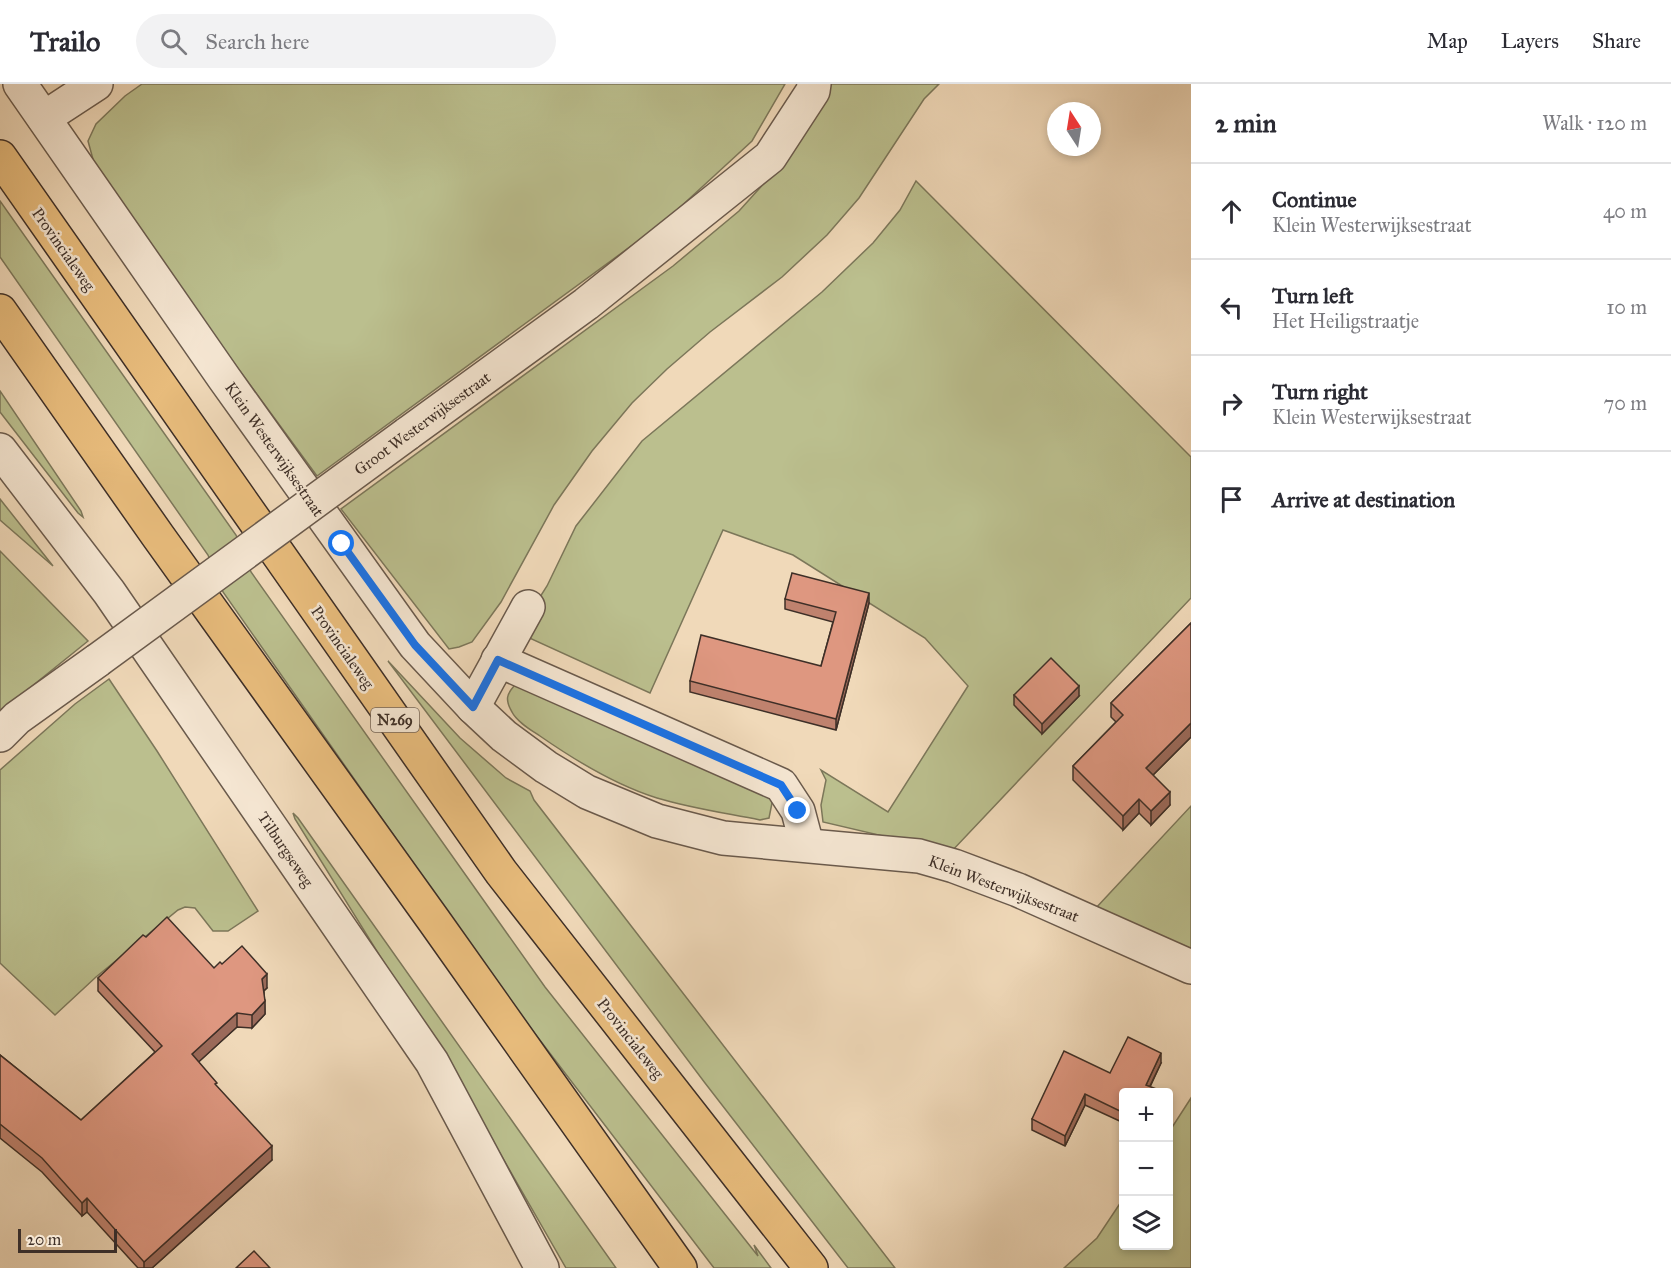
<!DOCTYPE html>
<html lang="en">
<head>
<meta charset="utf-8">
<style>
  body { margin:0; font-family:"IM FELL Great Primer",serif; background:#f2f2f3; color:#2b2b33 }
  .controls { position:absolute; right:18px; bottom:18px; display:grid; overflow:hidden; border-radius:6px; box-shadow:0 3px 9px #0003 }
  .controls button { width:54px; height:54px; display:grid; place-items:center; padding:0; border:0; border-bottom:2px solid #e1e1e2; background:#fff; color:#2b2b33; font:30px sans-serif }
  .compass { position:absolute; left:1047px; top:18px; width:54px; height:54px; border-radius:50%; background:#fff; box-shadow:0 3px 9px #0003; rotate:348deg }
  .scale { position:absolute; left:18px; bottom:15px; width:99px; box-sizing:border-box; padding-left:6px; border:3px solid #3e2f27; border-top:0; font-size:16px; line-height:21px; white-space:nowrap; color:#3e2f27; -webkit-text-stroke:4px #f5e6d2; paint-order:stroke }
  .stop { position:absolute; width:18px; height:18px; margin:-14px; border:4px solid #1a73e8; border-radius:50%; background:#fff }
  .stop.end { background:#1a73e8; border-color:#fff; box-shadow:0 2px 6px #0008 }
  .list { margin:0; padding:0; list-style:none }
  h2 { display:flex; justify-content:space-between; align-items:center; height:78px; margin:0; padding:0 24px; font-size:26px }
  h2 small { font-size:20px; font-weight:400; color:#7c7c81 }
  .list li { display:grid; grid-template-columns:39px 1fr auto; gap:18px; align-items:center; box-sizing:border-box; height:96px; padding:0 24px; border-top:2px solid #e1e1e2 }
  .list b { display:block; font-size:22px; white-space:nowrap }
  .list p { margin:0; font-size:20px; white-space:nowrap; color:#7c7c81 }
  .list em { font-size:20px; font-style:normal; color:#7c7c81 }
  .icon { flex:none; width:33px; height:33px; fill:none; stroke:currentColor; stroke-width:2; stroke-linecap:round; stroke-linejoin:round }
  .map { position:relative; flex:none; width:1191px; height:1184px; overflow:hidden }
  header { display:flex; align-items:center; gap:36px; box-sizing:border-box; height:84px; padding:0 30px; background:#fff; border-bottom:2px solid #e1e1e2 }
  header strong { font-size:28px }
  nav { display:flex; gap:33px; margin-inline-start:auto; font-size:21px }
  .search { width:420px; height:54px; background:#f2f2f3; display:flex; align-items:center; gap:15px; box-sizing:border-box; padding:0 21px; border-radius:33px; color:#7c7c81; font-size:22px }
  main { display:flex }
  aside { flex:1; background:#fff }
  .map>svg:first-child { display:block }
  .green { fill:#bbbf8e; stroke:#7c775a; stroke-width:1.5 }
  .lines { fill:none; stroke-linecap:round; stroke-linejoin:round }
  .minor-casing { stroke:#6a5a4c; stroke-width:36 }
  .highway-casing { stroke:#3e2f27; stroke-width:36 }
  .minor { stroke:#f5e6d2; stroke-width:33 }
  .highway { stroke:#e8bc7c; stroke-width:33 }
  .minor-bridge-casing { stroke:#6a5a4c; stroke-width:36; stroke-linecap:butt }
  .minor-bridge { stroke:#f5e6d2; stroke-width:33 }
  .wall { fill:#bf826e; stroke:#3e2f27; stroke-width:1.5 }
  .shaded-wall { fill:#9b6a5a; stroke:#3e2f27; stroke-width:1.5 }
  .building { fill:#de9780; stroke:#3e2f27; stroke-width:1.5 }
  .route { stroke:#1a73e8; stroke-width:8 }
  .labels { text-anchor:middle; stroke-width:5; stroke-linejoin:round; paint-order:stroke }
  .shield { fill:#f5e6d2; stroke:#75665a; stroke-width:1.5 }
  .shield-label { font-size:15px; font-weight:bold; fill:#3e2f27 }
  .street-label { font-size:16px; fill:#3e2f27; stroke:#f5e6d2 }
</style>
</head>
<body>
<header>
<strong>Trailo</strong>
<div class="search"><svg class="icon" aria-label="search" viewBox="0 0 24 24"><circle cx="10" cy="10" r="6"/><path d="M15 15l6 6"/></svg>Search here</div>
<nav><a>Map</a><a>Layers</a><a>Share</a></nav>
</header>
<main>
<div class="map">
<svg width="1191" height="1184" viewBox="0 0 1191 1184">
  <rect width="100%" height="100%" fill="#f0d9b9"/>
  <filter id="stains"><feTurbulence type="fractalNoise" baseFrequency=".00333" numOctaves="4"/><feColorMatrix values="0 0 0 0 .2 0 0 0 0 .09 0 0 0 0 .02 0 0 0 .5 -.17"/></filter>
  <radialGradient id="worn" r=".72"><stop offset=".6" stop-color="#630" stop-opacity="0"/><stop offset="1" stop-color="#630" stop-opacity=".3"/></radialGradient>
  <g class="green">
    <polygon points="142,0 785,0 752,57 664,138 317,392 187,215 97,90 88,57 96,40 125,12"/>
    <polygon points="828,0 939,0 924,15 859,114 827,151 782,193 710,248 667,285 632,319 592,367 554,421 501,518 472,558 459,563 449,565 341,425 673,182 739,127 785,76"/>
    <polygon points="916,97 1191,373 1191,514 951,768 823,738 821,721 826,696 821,686 888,728 968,602 925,554 793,471 723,446 650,609 525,552 521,543 547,502 576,442 642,357 822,208 873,159 900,126"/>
    <polygon points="0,117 236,451 251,488 545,903 758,1172 754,1161 771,1184 714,1184 510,917 223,508 208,471 0,173"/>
    <polygon points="0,307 81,427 83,433 78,429 0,328"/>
    <polygon points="0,415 53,482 0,436"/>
    <polygon points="0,467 88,557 0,628"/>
    <polygon points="388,577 460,654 506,694 530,707 534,716 895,1184 848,1184 705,999"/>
    <polygon points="109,595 157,667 258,827 228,847 213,847 195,824 185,823 178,826 96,893 55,931 0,879 0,686 75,620"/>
    <path d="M516,600L775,704L769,734L760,736C725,729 690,724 657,714C615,701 576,677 540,652C531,646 517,638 512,628C505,616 506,610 516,600Z"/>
    <polygon points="1191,722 1191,867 1095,825"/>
    <polygon points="293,729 298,734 616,1184 566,1184 471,1019 295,735"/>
    <polygon points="1191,1014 1191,1184 1064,1184 1097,1154 1123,1115 1124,1162 1168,1162 1169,1048"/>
  </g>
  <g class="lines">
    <g class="minor-casing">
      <g id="minor">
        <polyline points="20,0 224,294 415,561 473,623 504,652 546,683 587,708 657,737 723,754 919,772 954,782 1018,806 1191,883"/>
        <polyline points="44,34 96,0"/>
        <polyline points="407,350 586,220 770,73 813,7 814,0"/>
        <polyline points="0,366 109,508 432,978 542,1184"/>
        <polyline points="498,576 781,701 798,727 807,761"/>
        <polyline points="473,623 528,523"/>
        <polyline points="0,651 17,634 98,576"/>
      </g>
    </g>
    <g class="highway-casing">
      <g id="highway">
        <polyline points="0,73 501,788 811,1184"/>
        <polyline points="0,227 158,452 435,838 680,1184"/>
      </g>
    </g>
    <use href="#minor" class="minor"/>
    <use href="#highway" class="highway"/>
    <g class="minor-bridge-casing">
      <polyline id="minor-bridge" points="98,576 407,350"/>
    </g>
    <use href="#minor-bridge" class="minor-bridge"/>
  </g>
  <g class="wall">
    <polygon points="785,515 869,519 836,646 690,608 690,597 821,582 833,538 785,525"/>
    <polygon points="1191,539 1191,653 1153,691 1170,721 1151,741 1139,729 1123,746 1073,696 1073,682 1116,638 1111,633 1111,619"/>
    <polygon points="1014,611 1079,612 1042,650 1014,621"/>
    <polygon points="146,853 214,884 222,880 267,904 264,907 265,930 252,944 237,943 198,978 272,1076 152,1184 138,1184 87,1128 82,1132 42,1088 0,1054 0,971 81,1036 155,968 98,907 98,894"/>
    <polygon points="1161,979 1150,1003 1124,1008 1124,1039 1085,1021 1065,1062 1032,1046 1032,1035 1110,989"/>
  </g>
  <g class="shaded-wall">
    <polygon points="869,509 869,519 836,646 836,635"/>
    <polygon points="1079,602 1079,612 1042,650 1042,640"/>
    <polygon points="1191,639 1191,653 1146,698 1146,684"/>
    <polygon points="1170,708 1170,721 1151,741 1151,727"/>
    <polygon points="1139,715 1139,729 1123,746 1123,732"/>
    <polygon points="267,890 267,904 262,908 262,895"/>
    <polygon points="265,917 265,930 252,944 252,931"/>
    <polygon points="237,929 237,943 192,984 192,970"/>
    <polygon points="1161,969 1161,979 1147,1008 1146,1001"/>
    <polygon points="1085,1010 1085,1021 1065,1062 1065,1052"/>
    <polygon points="272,1062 272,1076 152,1184 144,1184 144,1178"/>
    <polygon points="87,1114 87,1128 82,1132 82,1119"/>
  </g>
  <g class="building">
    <polygon points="792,489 869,509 836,635 690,597 701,551 821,582 836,528 785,515"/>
    <polygon points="1191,539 1191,639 1146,684 1170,708 1151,727 1139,715 1123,732 1073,682 1123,631 1111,619"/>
    <polygon points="1051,574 1079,602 1042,640 1014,611"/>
    <polygon points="167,833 214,884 220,878 222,880 242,862 267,890 262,895 265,917 252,931 237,929 192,970 217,999 215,1000 272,1062 144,1178 87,1114 82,1119 42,1074 0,1040 0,971 81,1036 162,962 98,894 143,851 146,853"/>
    <polygon points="1128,953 1161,969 1146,1001 1164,1008 1124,1008 1124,1029 1085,1010 1065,1052 1032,1035 1064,967 1110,989"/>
    <polygon points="254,1167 270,1184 236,1184"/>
  </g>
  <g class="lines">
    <polyline class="route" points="342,460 415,561 473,623 498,576 781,701 798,727"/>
  </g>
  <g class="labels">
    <rect class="shield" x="371" y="624" width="48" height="24" rx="4.5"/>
    <g class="shield-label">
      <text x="395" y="641">N269</text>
    </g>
    <g class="street-label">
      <text transform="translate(64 165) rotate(55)" y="6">Provincialeweg</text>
      <text transform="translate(422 339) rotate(-36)" y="6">Groot Westerwijksestraat</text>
      <text transform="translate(275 365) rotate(55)" y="6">Klein Westerwijksestraat</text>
      <text transform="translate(343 563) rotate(55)" y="6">Provincialeweg</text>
      <text transform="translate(286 765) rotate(56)" y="6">Tilburgseweg</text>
      <text transform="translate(1004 804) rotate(21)" y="6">Klein Westerwijksestraat</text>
      <text transform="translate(631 954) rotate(52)" y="6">Provincialeweg</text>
    </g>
  </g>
  <rect width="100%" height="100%" filter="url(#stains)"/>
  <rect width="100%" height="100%" fill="url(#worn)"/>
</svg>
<div class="controls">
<button>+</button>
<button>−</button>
<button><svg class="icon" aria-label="layers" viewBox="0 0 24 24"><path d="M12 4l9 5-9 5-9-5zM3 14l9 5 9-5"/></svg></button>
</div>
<svg class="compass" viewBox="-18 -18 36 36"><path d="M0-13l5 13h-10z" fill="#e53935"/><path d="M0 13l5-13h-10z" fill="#7c7c81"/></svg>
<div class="scale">20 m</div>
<div class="stop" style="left:342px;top:460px"></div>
<div class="stop end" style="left:798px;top:727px"></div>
</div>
<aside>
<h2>2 min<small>Walk · 120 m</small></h2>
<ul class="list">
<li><svg class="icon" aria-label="ahead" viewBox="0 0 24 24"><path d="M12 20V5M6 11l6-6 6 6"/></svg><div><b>Continue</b><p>Klein Westerwijksestraat</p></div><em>40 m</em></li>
<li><svg class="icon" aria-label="left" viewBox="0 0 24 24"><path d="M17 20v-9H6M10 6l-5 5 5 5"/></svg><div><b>Turn left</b><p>Het Heiligstraatje</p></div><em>10 m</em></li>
<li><svg class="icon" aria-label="right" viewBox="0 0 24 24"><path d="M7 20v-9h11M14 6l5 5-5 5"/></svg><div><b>Turn right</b><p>Klein Westerwijksestraat</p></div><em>70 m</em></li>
<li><svg class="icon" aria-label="arrive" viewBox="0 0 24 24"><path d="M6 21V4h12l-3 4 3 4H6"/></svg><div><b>Arrive at destination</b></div></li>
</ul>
</aside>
</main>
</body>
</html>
